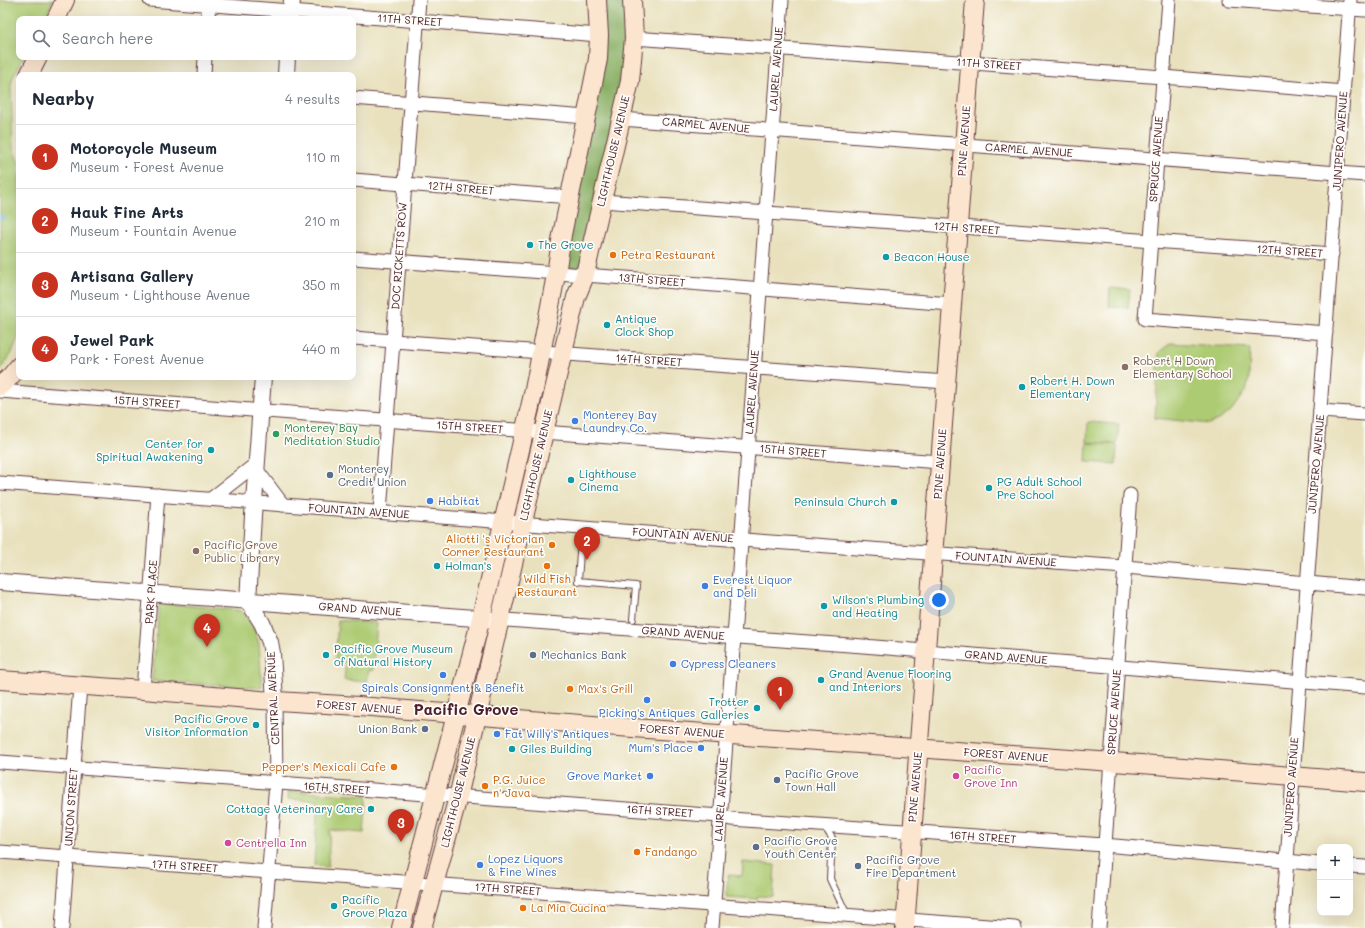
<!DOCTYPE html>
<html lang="en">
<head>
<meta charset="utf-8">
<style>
  body { margin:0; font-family:Mali,sans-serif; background:#f6f6f7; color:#1f2937 }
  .controls { position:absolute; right:12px; bottom:12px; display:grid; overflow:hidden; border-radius:8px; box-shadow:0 4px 16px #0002 }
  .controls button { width:36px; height:36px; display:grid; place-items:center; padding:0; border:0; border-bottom:1px solid #e0e1e3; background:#fff; color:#1f2937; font:20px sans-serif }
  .you { position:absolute; left:939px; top:600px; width:14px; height:14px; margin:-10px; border:3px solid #fff; border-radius:50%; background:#1a73e8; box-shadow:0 0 0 6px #1a73e833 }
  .badge { display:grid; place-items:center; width:26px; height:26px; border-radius:50%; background:#c8321e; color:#fff; font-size:13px; font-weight:700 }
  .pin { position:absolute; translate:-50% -33px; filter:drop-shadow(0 1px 2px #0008) }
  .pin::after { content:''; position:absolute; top:21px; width:14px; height:12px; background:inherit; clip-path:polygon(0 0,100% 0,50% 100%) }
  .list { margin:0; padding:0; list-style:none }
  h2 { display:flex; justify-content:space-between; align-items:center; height:52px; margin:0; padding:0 16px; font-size:17px }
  h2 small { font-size:13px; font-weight:400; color:#747a83 }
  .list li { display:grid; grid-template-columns:26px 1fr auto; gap:12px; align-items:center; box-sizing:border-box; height:64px; padding:0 16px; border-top:1px solid #e0e1e3 }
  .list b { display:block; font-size:15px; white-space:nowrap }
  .list p { margin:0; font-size:13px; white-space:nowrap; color:#747a83 }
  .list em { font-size:13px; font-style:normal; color:#747a83 }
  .icon { flex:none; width:22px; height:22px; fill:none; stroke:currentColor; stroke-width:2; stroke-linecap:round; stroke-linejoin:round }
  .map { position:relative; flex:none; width:1365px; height:928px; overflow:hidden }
  .search { position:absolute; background:#fff; box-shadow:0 4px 16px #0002; left:16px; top:16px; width:340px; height:44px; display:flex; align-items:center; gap:10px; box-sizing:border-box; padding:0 14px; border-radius:8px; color:#747a83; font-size:15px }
  .panel { position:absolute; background:#fff; box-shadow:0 4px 16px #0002; left:16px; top:72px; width:340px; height:308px; border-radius:8px }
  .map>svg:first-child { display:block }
  .green { fill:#adcb73; stroke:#7c754f }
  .forest { fill:#8aaf65; stroke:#6a6748 }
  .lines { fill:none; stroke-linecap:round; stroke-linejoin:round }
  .stream { stroke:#82baf2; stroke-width:3.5 }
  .service-casing { stroke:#623c41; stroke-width:8 }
  .minor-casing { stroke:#623c41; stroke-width:15 }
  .tertiary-casing { stroke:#623c41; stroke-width:18 }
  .secondary-casing { stroke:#623c41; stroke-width:20 }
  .service { stroke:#fff; stroke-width:6 }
  .minor { stroke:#fff; stroke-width:13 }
  .tertiary { stroke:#fff; stroke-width:16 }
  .secondary { stroke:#fce5cf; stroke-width:18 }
  .culture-dot { fill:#0f9aa8; stroke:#fdfcf7; stroke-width:1.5 }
  .food-dot { fill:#e8710a; stroke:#fdfcf7; stroke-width:1.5 }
  .education-dot { fill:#8d6e63; stroke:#fdfcf7; stroke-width:1.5 }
  .shop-dot { fill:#3f7fe0; stroke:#fdfcf7; stroke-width:1.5 }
  .leisure-dot { fill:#2e9e5b; stroke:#fdfcf7; stroke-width:1.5 }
  .service-dot { fill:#5c6f8a; stroke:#fdfcf7; stroke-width:1.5 }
  .hotel-dot { fill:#d1479c; stroke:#fdfcf7; stroke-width:1.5 }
  .labels { text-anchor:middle; stroke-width:3.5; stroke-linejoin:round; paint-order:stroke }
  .street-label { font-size:11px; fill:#4a1f2b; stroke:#fdfcf7 }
  .culture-label { font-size:11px; fill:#0d838f; stroke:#fdfcf7; text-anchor:start }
  .food-label { font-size:11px; fill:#c56008; stroke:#fdfcf7; text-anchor:start }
  .education-label { font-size:11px; fill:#785e54; stroke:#fdfcf7; text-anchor:start }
  .shop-label { font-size:11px; fill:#366cbe; stroke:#fdfcf7; text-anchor:start }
  .leisure-label { font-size:11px; fill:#27864d; stroke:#fdfcf7; text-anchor:start }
  .service-label { font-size:11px; fill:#4e5e75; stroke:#fdfcf7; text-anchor:start }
  .hotel-label { font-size:11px; fill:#b23c85; stroke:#fdfcf7; text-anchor:start }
  .district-label { font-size:15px; font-weight:bold; fill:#4a1f2b; stroke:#fdfcf7 }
</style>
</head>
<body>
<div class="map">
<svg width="1365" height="928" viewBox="0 0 1365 928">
  <rect width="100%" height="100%" fill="#fdfcf7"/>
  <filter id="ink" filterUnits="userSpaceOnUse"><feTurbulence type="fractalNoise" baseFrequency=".025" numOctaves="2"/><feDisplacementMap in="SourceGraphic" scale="8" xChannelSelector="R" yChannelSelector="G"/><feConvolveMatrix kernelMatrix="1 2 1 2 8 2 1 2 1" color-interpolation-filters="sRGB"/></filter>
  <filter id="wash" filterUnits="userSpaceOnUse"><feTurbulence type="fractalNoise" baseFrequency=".012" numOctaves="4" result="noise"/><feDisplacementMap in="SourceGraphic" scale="16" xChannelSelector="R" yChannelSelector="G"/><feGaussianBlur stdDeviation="0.9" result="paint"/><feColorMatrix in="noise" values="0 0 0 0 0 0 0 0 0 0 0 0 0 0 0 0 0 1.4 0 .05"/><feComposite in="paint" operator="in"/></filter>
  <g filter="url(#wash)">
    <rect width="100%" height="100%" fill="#e9e1be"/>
    <g class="green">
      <polygon points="0,0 53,0 44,19 19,19 19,57 24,57 13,77 11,85 13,148 19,164 19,335 11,355 0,370"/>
      <polygon points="1110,288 1130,290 1128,308 1109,307"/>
      <polygon points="1171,343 1250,348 1249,379 1246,390 1231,411 1220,419 1209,424 1155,418 1159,352"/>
      <polygon points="1088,422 1119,424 1117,444 1087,442"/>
      <polygon points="1087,443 1117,445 1116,464 1086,462"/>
      <path d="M159,603L237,610C249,613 255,632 259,643L262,688L152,681Z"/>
      <polygon points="338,620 377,623 373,671 369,670 367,682 344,680 346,662 335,661"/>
      <polygon points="289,791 367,796 364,833 330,830 328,867 314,865 318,801 288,799"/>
      <polygon points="743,862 775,865 773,897 758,896 757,899 726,897 728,875 742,876"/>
    </g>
    <polygon class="forest" points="603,0 625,0 626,12 625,68 581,269 561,265"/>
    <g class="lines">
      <polyline class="stream" points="0,218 4,217"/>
    </g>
  </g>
  <g filter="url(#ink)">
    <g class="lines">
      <g class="service-casing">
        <g id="service">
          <polyline points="581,538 578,581 636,586 633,619"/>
          <polyline points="825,827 832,838 830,879 847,915"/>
        </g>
      </g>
      <g class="minor-casing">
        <g id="minor">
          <polyline points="150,0 599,35"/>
          <polyline points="1169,0 1145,319 1326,333"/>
          <polyline points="1229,0 1365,10"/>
          <polyline points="208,19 209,0"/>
          <polyline points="634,38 1163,77 1344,92"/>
          <polyline points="204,75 205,57"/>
          <polyline points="353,98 586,117"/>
          <polyline points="621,119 1365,175"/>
          <polyline points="353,180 570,197"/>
          <polyline points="602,201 1332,254"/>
          <polyline points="353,258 639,279 951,304"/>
          <polyline points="353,338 946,382"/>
          <polyline points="0,391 940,462"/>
          <polyline points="1320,411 1365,414"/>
          <polyline points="256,469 283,505"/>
          <polyline points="0,483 686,536 1125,567 1365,588"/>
          <polyline points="211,499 256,464"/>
          <polyline points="380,512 419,0"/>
          <polyline points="492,619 863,646 1365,687"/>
          <polyline points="143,690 158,495"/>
          <polyline points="0,762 720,816 731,819 1104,845 1320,864"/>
          <path d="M0,852C338,876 677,903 1015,928"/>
          <polyline points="1350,866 1365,867"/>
          <polyline points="62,928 80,686"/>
          <polyline points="264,928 276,783 275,701"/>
          <polyline points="712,928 782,0"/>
          <polyline points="1099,928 1130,495"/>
          <polyline points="1282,928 1350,0"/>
        </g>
      </g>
      <g class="tertiary-casing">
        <g id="tertiary">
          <polyline points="290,19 292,0"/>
          <polyline points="286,75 287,57"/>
          <polyline points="263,377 253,516 248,601 262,623 270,642 272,653 275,701"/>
          <polyline points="0,582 488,619"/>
        </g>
      </g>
      <g class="secondary-casing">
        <g id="secondary">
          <polyline points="56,19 65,0"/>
          <polyline points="29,75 38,57"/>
          <polyline points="0,386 10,377 19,366"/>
          <polyline points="0,680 143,690 261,700 359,706 605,726 1183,767 1365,782"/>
          <polyline points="401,928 481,618 534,390 555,280 562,235 598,59 599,35 597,0"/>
          <polyline points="422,928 458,797 576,297 584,278 630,81 634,38 632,0"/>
          <polyline points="905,928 975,0"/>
        </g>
      </g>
      <use href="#service" class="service"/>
      <use href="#minor" class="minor"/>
      <use href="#tertiary" class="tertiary"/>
      <use href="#secondary" class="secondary"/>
    </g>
  </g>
  <g class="culture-dot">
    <circle cx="530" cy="245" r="4"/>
    <circle cx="886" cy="257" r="4"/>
    <circle cx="607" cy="325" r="4"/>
    <circle cx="1022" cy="387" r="4"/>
    <circle cx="211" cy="450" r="4"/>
    <circle cx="571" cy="480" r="4"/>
    <circle cx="989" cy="488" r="4"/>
    <circle cx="894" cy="502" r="4"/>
    <circle cx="437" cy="566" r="4"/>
    <circle cx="824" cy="606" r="4"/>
    <circle cx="326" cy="655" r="4"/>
    <circle cx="821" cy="680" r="4"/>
    <circle cx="757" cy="708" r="4"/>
    <circle cx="256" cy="725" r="4"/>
    <circle cx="512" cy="749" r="4"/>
    <circle cx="371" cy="809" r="4"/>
    <circle cx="334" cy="906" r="4"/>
  </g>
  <g class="food-dot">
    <circle cx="613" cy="255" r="4"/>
    <circle cx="552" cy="545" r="4"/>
    <circle cx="547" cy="566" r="4"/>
    <circle cx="570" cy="689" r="4"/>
    <circle cx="394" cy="767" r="4"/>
    <circle cx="485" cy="786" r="4"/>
    <circle cx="637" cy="852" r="4"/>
    <circle cx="523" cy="908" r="4"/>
  </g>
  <g class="education-dot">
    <circle cx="1125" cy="367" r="4"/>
    <circle cx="196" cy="551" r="4"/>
  </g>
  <g class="shop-dot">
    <circle cx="575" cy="421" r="4"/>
    <circle cx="430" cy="501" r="4"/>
    <circle cx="705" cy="586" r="4"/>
    <circle cx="673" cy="664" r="4"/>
    <circle cx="443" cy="675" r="4"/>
    <circle cx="647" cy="700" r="4"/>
    <circle cx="497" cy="734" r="4"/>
    <circle cx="701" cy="748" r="4"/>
    <circle cx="650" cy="776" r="4"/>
    <circle cx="480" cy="865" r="4"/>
  </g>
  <circle class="leisure-dot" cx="276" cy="434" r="4"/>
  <g class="service-dot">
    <circle cx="330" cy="475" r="4"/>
    <circle cx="533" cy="655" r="4"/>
    <circle cx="425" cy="729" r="4"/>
    <circle cx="777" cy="780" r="4"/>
    <circle cx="756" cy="847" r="4"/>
    <circle cx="858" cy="866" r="4"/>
  </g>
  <g class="hotel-dot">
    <circle cx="956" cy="776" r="4"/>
    <circle cx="228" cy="843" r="4"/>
  </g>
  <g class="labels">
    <g class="street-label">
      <text transform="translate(410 20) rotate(4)" y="4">11TH STREET</text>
      <text transform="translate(989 64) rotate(4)" y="4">11TH STREET</text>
      <text transform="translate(776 69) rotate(-86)" y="4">LAUREL AVENUE</text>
      <text transform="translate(706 125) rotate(5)" y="4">CARMEL AVENUE</text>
      <text transform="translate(964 141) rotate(-86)" y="4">PINE AVENUE</text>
      <text transform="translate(1340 141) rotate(-86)" y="4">JUNIPERO AVENUE</text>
      <text transform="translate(1029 150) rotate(4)" y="4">CARMEL AVENUE</text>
      <text transform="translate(613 151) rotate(-77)" y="4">LIGHTHOUSE AVENUE</text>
      <text transform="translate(1156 159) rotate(-86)" y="4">SPRUCE AVENUE</text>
      <text transform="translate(461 188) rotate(5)" y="4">12TH STREET</text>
      <text transform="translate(967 228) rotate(4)" y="4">12TH STREET</text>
      <text transform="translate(1290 251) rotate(4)" y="4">12TH STREET</text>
      <text transform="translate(399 256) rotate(-86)" y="4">DOC RICKETTS ROW</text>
      <text transform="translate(652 280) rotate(5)" y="4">13TH STREET</text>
      <text transform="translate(649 360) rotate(4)" y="4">14TH STREET</text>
      <text transform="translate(752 392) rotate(-86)" y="4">LAUREL AVENUE</text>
      <text transform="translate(147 402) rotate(4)" y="4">15TH STREET</text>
      <text transform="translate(470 427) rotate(4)" y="4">15TH STREET</text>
      <text transform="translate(793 451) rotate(5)" y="4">15TH STREET</text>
      <text transform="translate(940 464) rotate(-86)" y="4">PINE AVENUE</text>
      <text transform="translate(1316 464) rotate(-85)" y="4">JUNIPERO AVENUE</text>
      <text transform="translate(536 465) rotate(-77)" y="4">LIGHTHOUSE AVENUE</text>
      <text transform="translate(359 511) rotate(4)" y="4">FOUNTAIN AVENUE</text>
      <text transform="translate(683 535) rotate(4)" y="4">FOUNTAIN AVENUE</text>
      <text transform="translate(1006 559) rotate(4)" y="4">FOUNTAIN AVENUE</text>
      <text transform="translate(151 592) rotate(-86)" y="4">PARK PLACE</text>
      <text transform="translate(360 609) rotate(4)" y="4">GRAND AVENUE</text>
      <text transform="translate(683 633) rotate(4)" y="4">GRAND AVENUE</text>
      <text transform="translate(1006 657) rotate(4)" y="4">GRAND AVENUE</text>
      <text transform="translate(273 698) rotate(-93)" y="4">CENTRAL AVENUE</text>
      <text transform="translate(359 707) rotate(4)" y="4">FOREST AVENUE</text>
      <text transform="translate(1114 712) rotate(-86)" y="4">SPRUCE AVENUE</text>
      <text transform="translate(682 731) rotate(4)" y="4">FOREST AVENUE</text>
      <text transform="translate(1006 755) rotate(4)" y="4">FOREST AVENUE</text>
      <text transform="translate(915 787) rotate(-85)" y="4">PINE AVENUE</text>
      <text transform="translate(1291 787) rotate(-86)" y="4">JUNIPERO AVENUE</text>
      <text transform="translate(337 788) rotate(4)" y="4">16TH STREET</text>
      <text transform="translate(458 792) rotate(-76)" y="4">LIGHTHOUSE AVENUE</text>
      <text transform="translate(721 799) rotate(-86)" y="4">LAUREL AVENUE</text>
      <text transform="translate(71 807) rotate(-86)" y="4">UNION STREET</text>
      <text transform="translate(660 811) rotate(4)" y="4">16TH STREET</text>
      <text transform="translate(983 837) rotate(4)" y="4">16TH STREET</text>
      <text transform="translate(185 866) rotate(4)" y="4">17TH STREET</text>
      <text transform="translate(508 889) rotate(4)" y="4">17TH STREET</text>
    </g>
    <g class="culture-label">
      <text x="538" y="249">The Grove</text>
      <text x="894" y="261">Beacon House</text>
      <text x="615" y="323">Antique<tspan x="615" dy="13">Clock Shop</tspan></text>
      <text x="1030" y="385">Robert H. Down<tspan x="1030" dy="13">Elementary</tspan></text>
      <text x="203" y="448" text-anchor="end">Center for<tspan x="203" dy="13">Spiritual Awakening</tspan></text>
      <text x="579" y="478">Lighthouse<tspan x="579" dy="13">Cinema</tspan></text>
      <text x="997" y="486">PG Adult School<tspan x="997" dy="13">Pre School</tspan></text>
      <text x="886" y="506" text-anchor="end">Peninsula Church</text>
      <text x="445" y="570">Holman's</text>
      <text x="832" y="604">Wilson's Plumbing<tspan x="832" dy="13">and Heating</tspan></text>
      <text x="334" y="653">Pacific Grove Museum<tspan x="334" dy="13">of Natural History</tspan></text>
      <text x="829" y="678">Grand Avenue Flooring<tspan x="829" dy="13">and Interiors</tspan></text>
      <text x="749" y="706" text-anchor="end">Trotter<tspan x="749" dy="13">Galleries</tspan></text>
      <text x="248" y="723" text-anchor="end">Pacific Grove<tspan x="248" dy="13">Visitor Information</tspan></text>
      <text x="520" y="753">Giles Building</text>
      <text x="363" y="813" text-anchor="end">Cottage Veterinary Care</text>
      <text x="342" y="904">Pacific<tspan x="342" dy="13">Grove Plaza</tspan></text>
    </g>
    <g class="food-label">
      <text x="621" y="259">Petra Restaurant</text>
      <text x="544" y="543" text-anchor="end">Aliotti 's Victorian<tspan x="544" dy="13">Corner Restaurant</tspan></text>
      <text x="547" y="583" text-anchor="middle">Wild Fish<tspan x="547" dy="13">Restaurant</tspan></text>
      <text x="578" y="693">Max's Grill</text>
      <text x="386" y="771" text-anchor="end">Pepper's Mexicali Cafe</text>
      <text x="493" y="784">P.G. Juice<tspan x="493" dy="13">n' Java</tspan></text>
      <text x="645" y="856">Fandango</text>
      <text x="531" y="912">La Mia Cucina</text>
    </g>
    <g class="education-label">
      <text x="1133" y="365">Robert H Down<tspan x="1133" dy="13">Elementary School</tspan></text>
      <text x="204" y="549">Pacific Grove<tspan x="204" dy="13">Public Library</tspan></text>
    </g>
    <g class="shop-label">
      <text x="583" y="419">Monterey Bay<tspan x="583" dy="13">Laundry Co.</tspan></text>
      <text x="438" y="505">Habitat</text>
      <text x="713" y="584">Everest Liquor<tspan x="713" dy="13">and Deli</tspan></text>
      <text x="681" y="668">Cypress Cleaners</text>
      <text x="443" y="692" text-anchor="middle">Spirals Consignment &amp; Benefit</text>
      <text x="647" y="717" text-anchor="middle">Picking's Antiques</text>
      <text x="505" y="738">Fat Willy's Antiques</text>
      <text x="693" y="752" text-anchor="end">Mum's Place</text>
      <text x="642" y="780" text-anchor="end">Grove Market</text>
      <text x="488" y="863">Lopez Liquors<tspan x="488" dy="13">&amp; Fine Wines</tspan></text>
    </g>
    <g class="leisure-label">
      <text x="284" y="432">Monterey Bay<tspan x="284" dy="13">Meditation Studio</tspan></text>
    </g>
    <g class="service-label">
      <text x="338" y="473">Monterey<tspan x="338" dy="13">Credit Union</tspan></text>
      <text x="541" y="659">Mechanics Bank</text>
      <text x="417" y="733" text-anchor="end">Union Bank</text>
      <text x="785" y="778">Pacific Grove<tspan x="785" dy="13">Town Hall</tspan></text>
      <text x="764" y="845">Pacific Grove<tspan x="764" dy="13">Youth Center</tspan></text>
      <text x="866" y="864">Pacific Grove<tspan x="866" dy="13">Fire Department</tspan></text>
    </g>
    <g class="hotel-label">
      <text x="964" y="774">Pacific<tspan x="964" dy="13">Grove Inn</tspan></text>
      <text x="236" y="847">Centrella Inn</text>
    </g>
    <g class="district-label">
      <text x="466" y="715">Pacific Grove</text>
    </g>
  </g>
</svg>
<div class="controls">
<button>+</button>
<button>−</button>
</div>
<div class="you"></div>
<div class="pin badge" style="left:780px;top:710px">1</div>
<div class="pin badge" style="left:587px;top:560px">2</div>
<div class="pin badge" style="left:401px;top:842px">3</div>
<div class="pin badge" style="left:207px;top:647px">4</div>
<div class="search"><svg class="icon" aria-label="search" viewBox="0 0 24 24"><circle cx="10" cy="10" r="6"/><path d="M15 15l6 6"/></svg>Search here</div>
<section class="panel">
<h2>Nearby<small>4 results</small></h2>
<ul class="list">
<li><span class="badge">1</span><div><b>Motorcycle Museum</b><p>Museum · Forest Avenue</p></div><em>110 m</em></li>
<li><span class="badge">2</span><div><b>Hauk Fine Arts</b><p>Museum · Fountain Avenue</p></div><em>210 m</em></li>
<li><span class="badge">3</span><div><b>Artisana Gallery</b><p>Museum · Lighthouse Avenue</p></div><em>350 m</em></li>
<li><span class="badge">4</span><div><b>Jewel Park</b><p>Park · Forest Avenue</p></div><em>440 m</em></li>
</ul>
</section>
</div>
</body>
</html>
